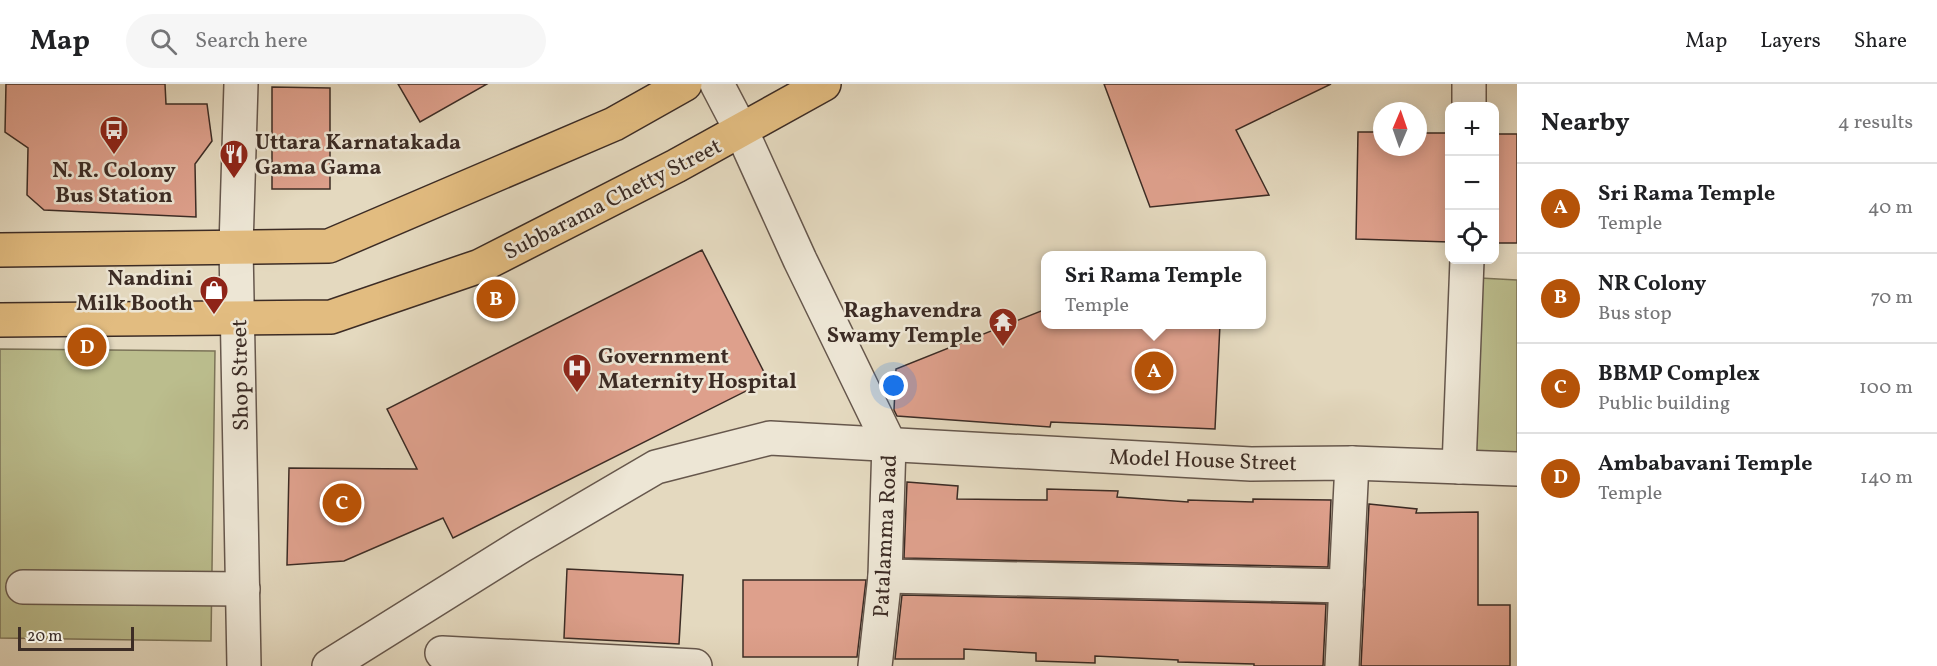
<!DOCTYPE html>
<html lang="en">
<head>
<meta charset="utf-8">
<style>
  body { margin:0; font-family:Vollkorn,serif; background:#f6f6f6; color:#202124 }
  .controls { position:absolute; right:18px; top:18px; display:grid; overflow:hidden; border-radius:12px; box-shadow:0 3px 15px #0003 }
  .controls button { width:54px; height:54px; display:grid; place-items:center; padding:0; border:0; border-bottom:2px solid #e0e0e0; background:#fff; color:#202124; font:30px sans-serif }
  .compass { position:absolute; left:1373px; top:18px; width:54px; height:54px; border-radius:50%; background:#fff; box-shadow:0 3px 15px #0003; rotate:2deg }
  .scale { position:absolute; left:18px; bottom:15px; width:116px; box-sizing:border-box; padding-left:6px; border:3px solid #3c2c25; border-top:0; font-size:16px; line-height:21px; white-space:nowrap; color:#3c2c25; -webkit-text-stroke:4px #ede6d5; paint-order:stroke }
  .you { position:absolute; left:894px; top:302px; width:21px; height:21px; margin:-15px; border:4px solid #fff; border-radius:50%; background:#1a73e8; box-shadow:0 0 0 9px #1a73e833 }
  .badge { display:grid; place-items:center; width:39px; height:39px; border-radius:50%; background:#b45309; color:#fff; font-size:20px; font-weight:700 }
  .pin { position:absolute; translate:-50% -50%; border:3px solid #fff; box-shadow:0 2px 6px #0006 }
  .popup { position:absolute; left:1041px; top:167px; width:225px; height:78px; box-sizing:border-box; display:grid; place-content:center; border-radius:12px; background:#fff; filter:drop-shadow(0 2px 4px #0005); font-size:20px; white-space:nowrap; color:#757577 }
  .popup b { font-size:22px; color:#202124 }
  .popup::after { content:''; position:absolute; left:50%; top:100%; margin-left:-12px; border:12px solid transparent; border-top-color:#fff }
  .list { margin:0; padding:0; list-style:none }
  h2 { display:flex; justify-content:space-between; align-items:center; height:78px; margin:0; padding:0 24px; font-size:26px }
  h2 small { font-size:20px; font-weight:400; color:#757577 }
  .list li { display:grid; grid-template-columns:39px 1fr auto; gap:18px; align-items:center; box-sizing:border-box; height:90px; padding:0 24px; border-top:2px solid #e0e0e0 }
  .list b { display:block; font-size:22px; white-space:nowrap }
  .list p { margin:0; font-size:20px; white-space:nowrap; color:#757577 }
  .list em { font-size:20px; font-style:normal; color:#757577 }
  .icon { flex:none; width:33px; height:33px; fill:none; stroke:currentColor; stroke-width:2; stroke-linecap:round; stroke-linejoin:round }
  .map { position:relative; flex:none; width:1517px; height:582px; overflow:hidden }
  header { display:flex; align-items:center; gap:36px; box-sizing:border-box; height:84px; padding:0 30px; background:#fff; border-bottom:2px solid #e0e0e0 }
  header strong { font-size:28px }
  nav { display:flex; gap:33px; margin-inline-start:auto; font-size:21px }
  .search { width:420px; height:54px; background:#f6f6f6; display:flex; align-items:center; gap:15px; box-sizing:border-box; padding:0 21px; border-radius:33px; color:#757577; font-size:22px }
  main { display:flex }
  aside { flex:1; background:#fff }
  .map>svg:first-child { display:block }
  .green { fill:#bbbd8d; stroke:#7c7459; stroke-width:1.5 }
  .building { fill:#dea08c; stroke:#3c2c25; stroke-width:1.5 }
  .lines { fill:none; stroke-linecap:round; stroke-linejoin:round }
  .minor-casing { stroke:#66574c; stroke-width:36 }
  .major-casing { stroke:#3c2c25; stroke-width:36 }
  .minor { stroke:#ede6d5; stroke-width:33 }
  .major { stroke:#e2bc80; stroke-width:33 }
  .labels { text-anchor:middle; stroke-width:5; stroke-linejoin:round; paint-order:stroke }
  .poi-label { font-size:22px; font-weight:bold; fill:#3c2c25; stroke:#ede6d5; text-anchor:start }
  .street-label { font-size:22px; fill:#3c2c25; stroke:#ede6d5 }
</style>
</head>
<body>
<header>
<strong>Map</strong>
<div class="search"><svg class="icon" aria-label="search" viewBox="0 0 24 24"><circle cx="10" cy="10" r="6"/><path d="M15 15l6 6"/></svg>Search here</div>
<nav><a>Map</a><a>Layers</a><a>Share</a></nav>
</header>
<main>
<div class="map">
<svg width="1517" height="582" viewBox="0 0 1517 582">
  <rect width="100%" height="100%" fill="#e4d9bf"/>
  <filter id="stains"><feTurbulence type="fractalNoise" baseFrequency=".00333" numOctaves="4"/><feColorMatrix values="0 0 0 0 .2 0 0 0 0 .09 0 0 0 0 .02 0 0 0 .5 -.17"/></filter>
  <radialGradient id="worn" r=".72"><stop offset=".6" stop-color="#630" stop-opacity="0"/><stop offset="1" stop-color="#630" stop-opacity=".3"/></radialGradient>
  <g class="green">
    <polygon points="1480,194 1517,196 1517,370 1473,368"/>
    <polygon points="0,265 215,267 211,557 0,554"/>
  </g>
  <g class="building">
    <polygon points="6,0 165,0 166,20 207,20 212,57 195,80 196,133 44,126 27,111 28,64 5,48"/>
    <polygon points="398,0 487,0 420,38"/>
    <polygon points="1104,0 1331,0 1236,46 1269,111 1150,123"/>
    <polygon points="272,3 330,4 330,105 272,105"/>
    <polygon points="1358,48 1382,48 1382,63 1418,63 1418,49 1449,49 1449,158 1356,155"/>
    <rect x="1494" y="50" width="23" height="109"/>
    <polygon points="702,166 768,296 453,454 443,434 344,477 287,481 289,384 417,385 387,325"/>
    <polygon points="1046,225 1046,240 1220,240 1215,345 1051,338 1050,343 897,332 894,326 896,285"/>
    <polygon points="907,398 958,402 957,415 1047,416 1047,405 1118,407 1117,413 1188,418 1188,416 1253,418 1253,415 1331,416 1328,483 904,474"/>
    <polygon points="1369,420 1417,425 1416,429 1478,428 1478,521 1510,521 1510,582 1361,582"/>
    <polygon points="567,485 683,491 679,560 564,554"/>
    <polygon points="743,496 866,496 857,573 743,573"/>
    <polygon points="902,511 1326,520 1323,582 1254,582 1254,580 1178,578 1178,576 1095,572 1095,579 1036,577 1036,569 964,565 964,575 895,575"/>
  </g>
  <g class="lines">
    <g class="minor-casing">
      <g id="minor">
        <polyline points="241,0 236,163 244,582"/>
        <polyline points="717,0 741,46 800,176 889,359 885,492 875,582"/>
        <polyline points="1469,0 1469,22"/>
        <polyline points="1459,383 1467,176"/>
        <polyline points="885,492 1346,502"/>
        <polyline points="23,503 243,505"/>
        <polyline points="442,569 695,582"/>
        <polyline points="329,582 521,462 656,383 770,354 1251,380 1352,379 1517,385"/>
        <polyline points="1342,582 1352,379"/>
      </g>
    </g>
    <g class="major-casing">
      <g id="major">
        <polyline points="0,166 329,162 614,40 685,0"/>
        <polyline points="0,236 331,233 480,182 676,82 824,0"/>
      </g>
    </g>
    <use href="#minor" class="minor"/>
    <use href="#major" class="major"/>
  </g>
  <defs>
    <g id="bus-pin" transform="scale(1.5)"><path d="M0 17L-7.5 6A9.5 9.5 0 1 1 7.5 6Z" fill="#8f2418" stroke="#ede6d5"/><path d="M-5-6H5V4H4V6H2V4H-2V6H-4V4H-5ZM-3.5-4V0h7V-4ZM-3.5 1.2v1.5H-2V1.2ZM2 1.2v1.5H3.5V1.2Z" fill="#fff"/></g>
    <g id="restaurant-pin" transform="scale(1.5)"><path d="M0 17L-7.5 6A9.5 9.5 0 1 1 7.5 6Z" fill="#8f2418" stroke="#ede6d5"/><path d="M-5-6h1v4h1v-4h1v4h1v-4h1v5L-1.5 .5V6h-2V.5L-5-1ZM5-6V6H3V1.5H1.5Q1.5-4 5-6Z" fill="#fff"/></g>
    <g id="shop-pin" transform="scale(1.5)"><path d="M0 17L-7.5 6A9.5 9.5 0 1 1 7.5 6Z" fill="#8f2418" stroke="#ede6d5"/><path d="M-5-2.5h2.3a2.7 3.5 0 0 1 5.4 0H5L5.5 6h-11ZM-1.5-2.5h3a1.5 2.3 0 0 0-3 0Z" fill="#fff"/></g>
    <g id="temple-pin" transform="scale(1.5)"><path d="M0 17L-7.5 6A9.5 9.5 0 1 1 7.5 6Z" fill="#8f2418" stroke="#ede6d5"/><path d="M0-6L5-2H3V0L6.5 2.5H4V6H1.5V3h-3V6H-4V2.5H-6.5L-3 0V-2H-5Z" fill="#fff"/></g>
    <g id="hospital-pin" transform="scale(1.5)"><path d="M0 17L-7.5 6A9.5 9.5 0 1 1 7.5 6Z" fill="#8f2418" stroke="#ede6d5"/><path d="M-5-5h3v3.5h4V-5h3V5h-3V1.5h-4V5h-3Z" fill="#fff"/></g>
  </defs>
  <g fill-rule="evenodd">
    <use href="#bus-pin" x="114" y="46"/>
    <use href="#restaurant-pin" x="234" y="70"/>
    <use href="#shop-pin" x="214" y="206"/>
    <use href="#temple-pin" x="1003" y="238"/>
    <use href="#hospital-pin" x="577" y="284"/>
  </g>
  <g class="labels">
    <g class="poi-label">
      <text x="255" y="65">Uttara Karnatakada<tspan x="255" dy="25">Gama Gama</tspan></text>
      <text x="114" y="93" text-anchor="middle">N. R. Colony<tspan x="114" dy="25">Bus Station</tspan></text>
      <text x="193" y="201" text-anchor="end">Nandini<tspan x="193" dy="25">Milk Booth</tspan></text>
      <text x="982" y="233" text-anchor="end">Raghavendra<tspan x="982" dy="25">Swamy Temple</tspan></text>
      <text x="598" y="279">Government<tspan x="598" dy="25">Maternity Hospital</tspan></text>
    </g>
    <g class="street-label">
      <text transform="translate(612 114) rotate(-27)" y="8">Subbarama Chetty Street</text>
      <text transform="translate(239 291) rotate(-91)" y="8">Shop Street</text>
      <text transform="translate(1203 375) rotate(2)" y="8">Model House Street</text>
      <text transform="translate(884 452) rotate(-87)" y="8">Patalamma Road</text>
    </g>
  </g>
  <rect width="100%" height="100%" filter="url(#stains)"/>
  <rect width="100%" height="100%" fill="url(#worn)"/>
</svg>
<div class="controls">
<button>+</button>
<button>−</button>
<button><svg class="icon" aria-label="locate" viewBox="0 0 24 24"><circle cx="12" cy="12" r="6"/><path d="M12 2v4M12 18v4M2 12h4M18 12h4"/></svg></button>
</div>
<svg class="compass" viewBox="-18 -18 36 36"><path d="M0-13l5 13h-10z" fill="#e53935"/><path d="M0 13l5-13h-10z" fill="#757577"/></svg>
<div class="scale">20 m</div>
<div class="you"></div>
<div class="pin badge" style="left:1154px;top:287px">A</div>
<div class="popup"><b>Sri Rama Temple</b>Temple</div>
<div class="pin badge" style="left:496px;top:215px">B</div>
<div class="pin badge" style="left:342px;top:419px">C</div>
<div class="pin badge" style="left:87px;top:263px">D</div>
</div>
<aside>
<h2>Nearby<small>4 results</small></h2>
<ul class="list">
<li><span class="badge">A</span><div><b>Sri Rama Temple</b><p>Temple</p></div><em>40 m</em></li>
<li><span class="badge">B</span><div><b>NR Colony</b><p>Bus stop</p></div><em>70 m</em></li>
<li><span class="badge">C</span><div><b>BBMP Complex</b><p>Public building</p></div><em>100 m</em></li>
<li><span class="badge">D</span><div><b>Ambabavani Temple</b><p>Temple</p></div><em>140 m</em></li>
</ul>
</aside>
</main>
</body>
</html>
